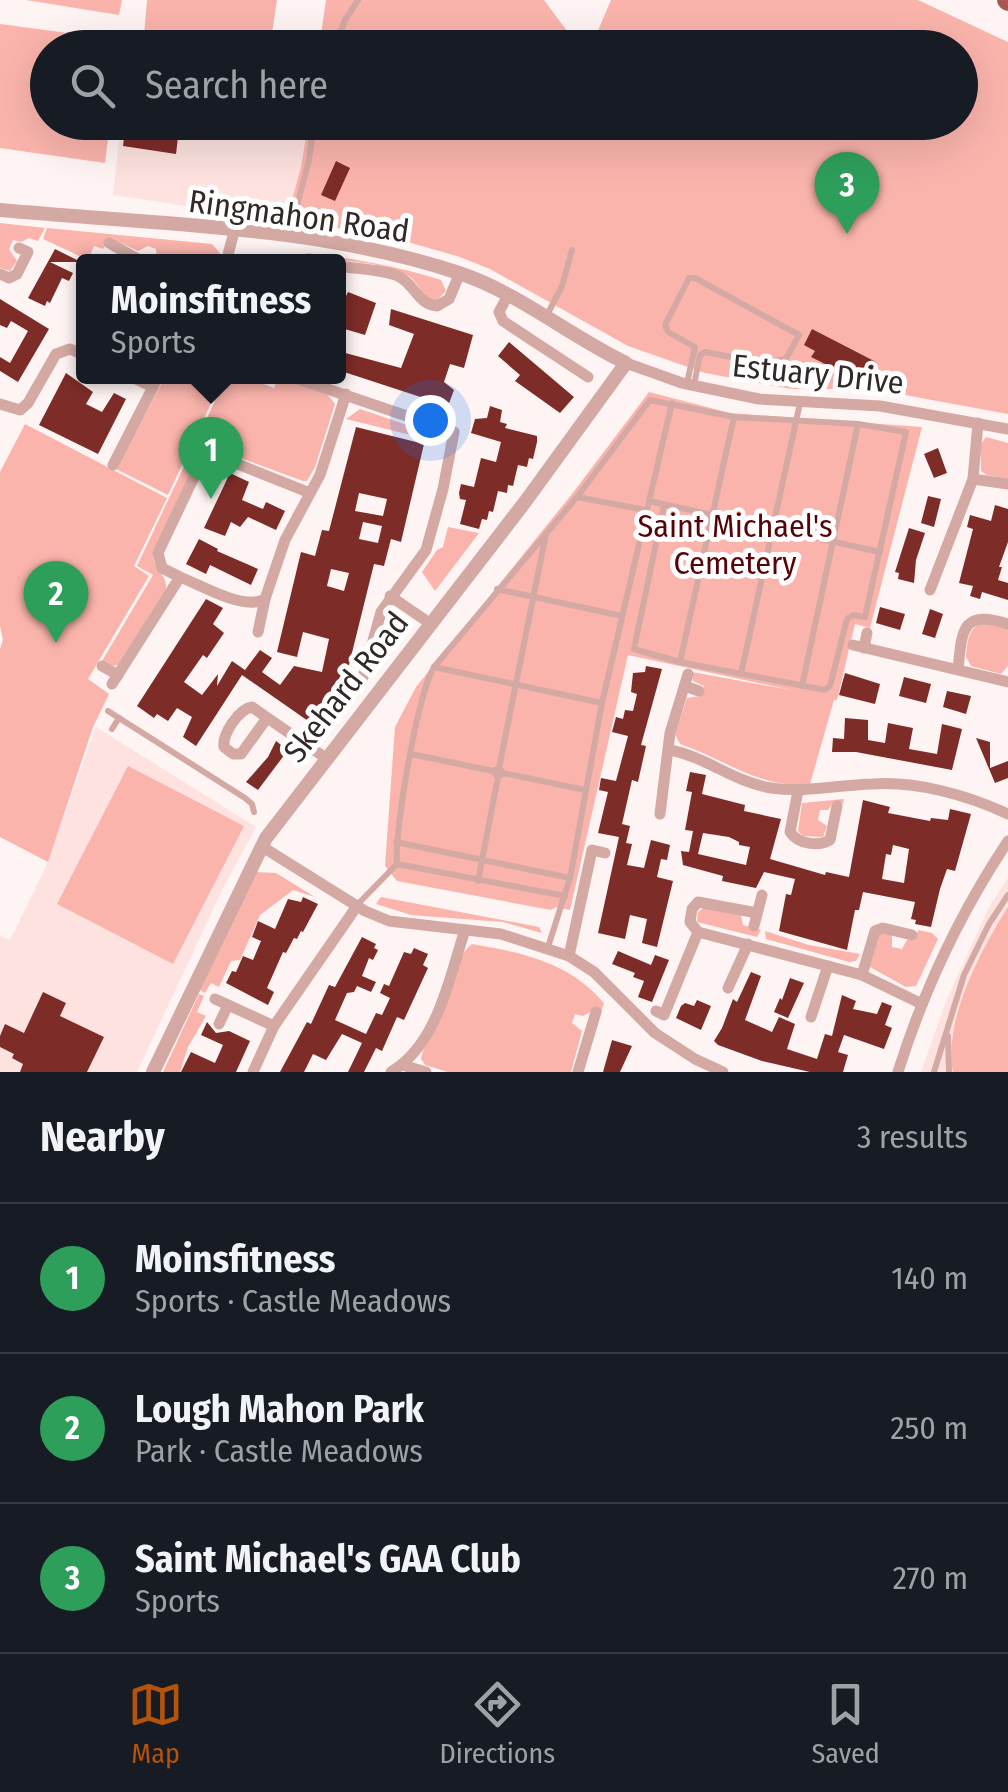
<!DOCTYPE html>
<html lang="en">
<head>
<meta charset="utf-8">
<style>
  body { margin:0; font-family:"Fira Sans Condensed",sans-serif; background:#20242c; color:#f1f3f6 }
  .you { position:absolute; left:430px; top:420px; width:35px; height:35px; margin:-25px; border:8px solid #fff; border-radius:50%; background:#1a73e8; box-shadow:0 0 0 15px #1a73e833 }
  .badge { display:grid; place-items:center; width:65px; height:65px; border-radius:50%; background:#b45309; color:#fff; font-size:32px; font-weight:700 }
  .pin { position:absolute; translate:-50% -82px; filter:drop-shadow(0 2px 5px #0008) }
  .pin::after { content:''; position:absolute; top:52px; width:35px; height:30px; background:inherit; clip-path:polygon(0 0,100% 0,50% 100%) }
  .popup { position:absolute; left:76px; top:254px; width:270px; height:130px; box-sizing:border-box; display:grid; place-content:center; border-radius:10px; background:#171b24; filter:drop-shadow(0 2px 8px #0005); font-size:32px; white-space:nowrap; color:#9ea1a6 }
  .popup b { font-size:38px; color:#f1f3f6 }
  .popup::after { content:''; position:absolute; left:50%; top:100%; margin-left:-20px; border:20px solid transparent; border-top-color:#171b24 }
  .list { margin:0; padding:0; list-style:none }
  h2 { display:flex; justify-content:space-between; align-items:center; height:130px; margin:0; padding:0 40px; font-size:42px }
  h2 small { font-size:32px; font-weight:400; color:#9ea1a6 }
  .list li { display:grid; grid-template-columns:65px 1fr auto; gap:30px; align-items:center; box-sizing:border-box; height:150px; padding:0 40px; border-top:2px solid #363941 }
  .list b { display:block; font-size:38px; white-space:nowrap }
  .list p { margin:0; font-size:32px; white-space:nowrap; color:#9ea1a6 }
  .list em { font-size:32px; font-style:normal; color:#9ea1a6 }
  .icon { flex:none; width:55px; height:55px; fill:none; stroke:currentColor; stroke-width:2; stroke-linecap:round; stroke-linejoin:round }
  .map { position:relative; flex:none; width:1008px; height:1072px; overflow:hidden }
  .search { position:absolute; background:#171b24; box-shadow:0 10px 40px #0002; left:30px; right:30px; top:30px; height:110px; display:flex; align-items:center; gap:25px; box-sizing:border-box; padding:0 35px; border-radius:55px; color:#9ea1a6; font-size:38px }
  .sheet { height:580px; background:#171b24 }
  nav { display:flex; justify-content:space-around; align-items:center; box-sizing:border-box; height:140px; border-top:2px solid #363941; background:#171b24; font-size:28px; color:#9ea1a6 }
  nav a { display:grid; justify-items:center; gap:5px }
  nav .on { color:#b45309 }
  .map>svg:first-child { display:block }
  .built { fill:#fde2df }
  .green { fill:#fab4ac }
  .building { fill:#7e2c28; fill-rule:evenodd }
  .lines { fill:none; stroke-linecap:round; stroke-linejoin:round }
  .service { stroke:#d4a9a3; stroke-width:6 }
  .minor { stroke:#d4a9a3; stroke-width:11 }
  .tertiary { stroke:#d4a9a3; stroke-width:14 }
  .trunk { stroke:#a85852; stroke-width:20 }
  .labels { text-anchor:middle; stroke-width:10; stroke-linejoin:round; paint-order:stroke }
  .street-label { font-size:32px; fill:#312827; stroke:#fff }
  .park-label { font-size:32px; fill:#570206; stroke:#fff }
</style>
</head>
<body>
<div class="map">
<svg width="1008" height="1072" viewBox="0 0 1008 1072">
  <rect width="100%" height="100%" fill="#fef4f3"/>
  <g class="built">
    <polygon points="121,123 307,123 301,167 286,221 113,195"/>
    <polygon points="96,727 256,827 223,888 137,1072 0,1072 0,936 10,940 45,869"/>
    <polygon points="1008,878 1008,1072 921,1072 947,999 990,905"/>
  </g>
  <g class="green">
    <polygon points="26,0 122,0 119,15"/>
    <polygon points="147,0 277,0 270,47 143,47"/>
    <polygon points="326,0 544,0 579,47 319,48"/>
    <polygon points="611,0 918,0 1008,42 1008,414 894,393 849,389 791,389 705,373 628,346 490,269 460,257 380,234 286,221 301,167 308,123 960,122 960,48 591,47"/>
    <polygon points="0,24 121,40 120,47 48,48 48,122 110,123 105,163 0,148"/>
    <polygon points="0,223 45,228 38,241 29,238 21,242 13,240 9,249 17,261 10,271 0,268"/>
    <polygon points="47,228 212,244 220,253 217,261 157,261 156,249 148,246 138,251 109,238 103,249 94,246 88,260 43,239"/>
    <path d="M306,253C352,258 396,266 441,280L446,291L436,301L427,299C421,291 415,279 407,275C380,261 342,261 313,258Z"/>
    <polygon points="165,377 218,377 213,399 168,495 116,469"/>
    <path d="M221,377H262L261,383L274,388L278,378L317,390L328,395L335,404L315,467L307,481H303L213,448L201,452L153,552C152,568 168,575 166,589L118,665L112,666L102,661L153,575L137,566L214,403Z"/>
    <path d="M649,392L730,413L922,427L870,628L855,624L837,700H834L810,784C758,789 726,759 680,744L675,734L687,698L701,696L704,686L693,681L692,672L796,691L628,655L570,910L556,907L551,910L397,881L385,866L395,727L416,687L572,494Z"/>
    <polygon points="360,409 436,435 439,442 346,419"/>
    <polygon points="25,424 167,498 134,566 149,576 88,679 109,694 93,727 48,862 0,837 0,649 3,640 0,626 0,472"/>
    <polygon points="986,437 1008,443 1008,479 987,475 981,471 981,444"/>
    <polygon points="448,527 479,533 435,591 422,572 437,550 443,547"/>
    <path d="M985,622L1008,629V666L1001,674L971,666L966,657C968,640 967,628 985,622Z"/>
    <polygon points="128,766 244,826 173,964 57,904"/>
    <polygon points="844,799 843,804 833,803 828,810 820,810 818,820 827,826 823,837 803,836 798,831 802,803"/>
    <polygon points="256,872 276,873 315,897 293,890 260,915 240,960 231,961 219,987 211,983 205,993 200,990"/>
    <polygon points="381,897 539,927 542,933 503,922 411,915 376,904"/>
    <polygon points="705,907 741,915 743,925 761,930 757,937 697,922 698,912"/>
    <path d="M1008,907V1072H953C943,1020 981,950 1008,907Z"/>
    <polygon points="918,930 932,933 938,939 916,986 906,987 870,967 880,933 892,935 892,947 902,949 907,940 915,940"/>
    <polygon points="765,931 809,945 860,954 856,961 849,962 766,939"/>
    <path d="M472,944C524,953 569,962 604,1003L601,1013L594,1010L583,1016L575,1014L572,1023L582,1031L571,1072H448L425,1065L421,1059C423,1045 433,1035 439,1023C449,1003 454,956 472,944Z"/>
    <polygon points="199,994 204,996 197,1012 206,1016 188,1047 180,1072 163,1072"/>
  </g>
  <g class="building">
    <polygon points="125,130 178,137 176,154 123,146"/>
    <polygon points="336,161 350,168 335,201 321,195"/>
    <polygon points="55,249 81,262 50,262 73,273 69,281 62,278 50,303 47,301 45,306 28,298"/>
    <polygon points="338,292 346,296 348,292 376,303 365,335 338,327"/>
    <polygon points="0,299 49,329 18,382 0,371 0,357 10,363 28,331 11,321 7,328 0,325"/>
    <polygon points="391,309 473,335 464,368 450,364 444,382 454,390 448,406 338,370 338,351 401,368 414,334 389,325"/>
    <polygon points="812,329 876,362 869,375 848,364 846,368 836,362 833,368 811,357 815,351 804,345"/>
    <polygon points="509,342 574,397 560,413 515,381 520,375 498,356"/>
    <polygon points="66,373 93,392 86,404 102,412 114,393 126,399 98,454 39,425"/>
    <polygon points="490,406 502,410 500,422 507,424 505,428 537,436 537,442 533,459 529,458 527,467 518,465 513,486 508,485 507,493 498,491 493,512 489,511 487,520 482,519 479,529 460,524 466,500 460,499 459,493 461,484 474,487 481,458 496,462 501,442 471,433 475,419 487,418"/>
    <path d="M356,427L424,444L401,542L391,539L384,566L374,564L343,689L333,690L321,708L336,718L327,732L321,730L242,675L196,746L183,737L192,717L177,708L168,721L157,714L154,718L137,706L206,599L223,608L213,624L224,633L207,658L203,655L184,682L202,695L218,674L217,686L232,661L245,670L260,650L272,658L262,672L280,685L294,666L322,672L329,639L303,632L297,657L277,652L301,552L315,556L322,530L329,531ZM359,493L387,499L383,516L355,511ZM363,522L382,526L378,543L359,539ZM331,569L349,573L344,591L327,586Z"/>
    <polygon points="938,448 947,473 934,478 924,454"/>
    <polygon points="230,473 249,482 242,500 263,509 266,502 285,511 276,530 248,517 240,527 231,522 225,536 204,528"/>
    <polygon points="928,496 941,499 934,527 921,523"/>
    <polygon points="995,505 1008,509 1008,542 999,567 1002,567 998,580 1008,583 1008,600 982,592 980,599 970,596 973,586 959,583 973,529 967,527 970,515 991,521"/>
    <polygon points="909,528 925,533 916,560 914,583 898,579 899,573 895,572"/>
    <polygon points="199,539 218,549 217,551 258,569 251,585 210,565 206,574 186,564"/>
    <polygon points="880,607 905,614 900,630 876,623"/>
    <polygon points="930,609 943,614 935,638 922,634"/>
    <polygon points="646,666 662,669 641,745 646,746 638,782 632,780 622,824 630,826 626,843 632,844 627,865 644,868 651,840 670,845 667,860 661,859 657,877 673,881 657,947 642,943 647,919 630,915 625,939 598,933 619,837 598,833 608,792 599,790 601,778 616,781 628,736 612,732 616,717 623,719 625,710 633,711 637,694 631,692 633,673 645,672"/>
    <polygon points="845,673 880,684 875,704 839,695"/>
    <polygon points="904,677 931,684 926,703 899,696"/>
    <polygon points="947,691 971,696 966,714 943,707"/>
    <polygon points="845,718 868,720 868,740 885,743 888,723 913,728 909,749 937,754 942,724 962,729 952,770 856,752 832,752 833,738 844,739"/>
    <polygon points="976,738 990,742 990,768 1008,761 1008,778 995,783"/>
    <polygon points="276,741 288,750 258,790 246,782 268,757"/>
    <path d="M690,772L706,775L702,794L745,805L744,811L781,819L770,859L825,875L826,872L849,877L863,800L890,807L888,813L930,821L931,818L948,820L950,809L971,814L955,871L947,869L940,889L931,927L915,924L916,920L911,919L915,902L863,892L859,910H855L847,950L779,931L786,894L791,895L795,879L764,872L756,888L722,881L723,876L683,865L681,851L689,852L693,831L685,830L692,792L686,791ZM703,833L729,837L739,842V845L750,847L746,865L698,854ZM893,845L909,849L904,883L882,879L886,854L891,855Z"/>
    <polygon points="303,897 318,904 303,932 301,931 297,939 294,938 286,953 283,952 267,988 274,992 268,1005 226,983 232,971 236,972 243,956 253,960 261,941 252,937 258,921 275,929 288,899 301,902"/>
    <polygon points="362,937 376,944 374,948 378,950 373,960 369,958 362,976 376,982 371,992 357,986 354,992 347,993 335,1020 366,1034 376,1013 382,1015 390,998 380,993 384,984 389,986 404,952 411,954 414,948 428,954 423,965 428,968 404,1020 397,1017 382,1051 376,1048 364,1072 348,1072 362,1043 342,1034 326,1060 313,1054 304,1072 280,1072 307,1022 311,1024 329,985 335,987"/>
    <polygon points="618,951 651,965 655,955 669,960 652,1002 638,997 644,981 633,977 635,973 612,964"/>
    <polygon points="751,972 761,976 745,1020 772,1032 779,1017 795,1024 787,1049 817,1059 825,1034 832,1036 842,995 856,1001 853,1009 877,1014 882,1002 892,1006 885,1025 892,1028 884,1049 844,1035 838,1052 848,1055 843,1072 810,1072 762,1061 718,1045 714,1041 722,1028 733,999 737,1002"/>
    <polygon points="790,978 804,983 788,1018 774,1012 780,998 782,1000"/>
    <polygon points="43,992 66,1003 60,1016 104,1037 87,1072 20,1072 23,1064 12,1058 14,1054 0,1047 0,1036 5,1024 24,1033"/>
    <polygon points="697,1000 711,1006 701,1030 676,1018 681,1006 685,1003 694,1006"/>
    <polygon points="207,1022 216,1033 229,1031 250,1041 236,1072 181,1072 191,1052 215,1063 223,1045 201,1035"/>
    <polygon points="612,1040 632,1046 620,1072 603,1072"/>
  </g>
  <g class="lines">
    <g class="service">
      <polyline points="335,48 345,20 358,0"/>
      <polyline points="289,236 309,160 314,122"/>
      <polyline points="546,317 562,286 572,250"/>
      <polyline points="687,383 695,347 668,332 665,325 689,278 695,278 799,335 786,359 763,363 705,352 700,355 694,385"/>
      <polyline points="577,497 650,400 734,417 858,424 906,432 865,617 853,615 847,619 830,686 825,690 680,662 634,649 664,505"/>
      <polyline points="649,501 880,552"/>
      <polyline points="497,589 622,616"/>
      <polyline points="680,662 734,417"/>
      <polyline points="434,667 602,703"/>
      <polyline points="741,674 800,403"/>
      <polyline points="802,686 858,424"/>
      <polyline points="108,711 245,798 252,804 254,812"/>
      <polyline points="112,729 119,718"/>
      <polyline points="411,754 493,771"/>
      <polyline points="499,768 546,534"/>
      <polyline points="503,773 585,790"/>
      <polyline points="396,842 570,878"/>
      <path d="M397,864C394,831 418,693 434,667L577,497L645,510"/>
      <polyline points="478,881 498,777 493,771 499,768 503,773 498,777"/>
      <polyline points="357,905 397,864 565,896"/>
      <polyline points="548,947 570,878 602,703 672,403"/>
      <polyline points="948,1036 949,1072"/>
      <polyline points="934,1072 964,975 989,924 1008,895"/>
    </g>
    <g class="minor">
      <polyline points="109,243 143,262"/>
      <polyline points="293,261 295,262"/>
      <polyline points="226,262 234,232"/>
      <path d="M338,266C357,269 381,269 398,276C415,284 417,304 437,306L449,299L460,273"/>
      <polyline points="0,274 9,278 17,274 28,252 19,248"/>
      <polyline points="508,295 499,312 503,321 588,377"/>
      <polyline points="626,363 682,383 759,399 880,406 1008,429"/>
      <polyline points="130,376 153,387 158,376"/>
      <polyline points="289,376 454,432 443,489 426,550 381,612 363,677"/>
      <polyline points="0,404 20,410 28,403 56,354 70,349 84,355"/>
      <polyline points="113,465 153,387"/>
      <polyline points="973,479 1008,484"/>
      <polyline points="180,577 162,568 158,553 203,458 215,455 310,493"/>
      <polyline points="930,590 973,479 978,423"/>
      <polyline points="390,596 431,624"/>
      <polyline points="258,632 265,599"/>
      <polyline points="853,645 1008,682"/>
      <polyline points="864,648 867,633"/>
      <polyline points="102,666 118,675"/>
      <path d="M958,669C962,630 962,609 1008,624"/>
      <path d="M112,684L180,577C203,586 244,611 265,599L285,540L320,475L346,394"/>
      <polyline points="685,686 699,691"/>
      <path d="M267,718L241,754H233L224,747C222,734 239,709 252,707C276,724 301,741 326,758"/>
      <path d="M670,750C706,757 734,782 771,788C806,793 837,785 872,784C917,781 967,795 1008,814"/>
      <path d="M798,791L790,832C798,844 818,847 830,840L837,806"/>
      <polyline points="660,814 670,733 688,674"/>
      <polyline points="261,846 365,911 389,921 501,934 569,956 594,972 655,1033 695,1059 723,1072"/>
      <polyline points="757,913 698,902 692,909 690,922 698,932 862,975 922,1004"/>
      <polyline points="754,926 762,895"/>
      <polyline points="569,956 592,850 605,853"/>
      <polyline points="862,975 875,931 883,928 912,935"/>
      <polyline points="728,988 748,944"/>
      <polyline points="215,999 274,1026"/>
      <polyline points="656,1011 664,1015 698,932"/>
      <polyline points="811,1017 828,966"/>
      <polyline points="219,1024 228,1005"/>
      <polyline points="402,1065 426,1072"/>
      <polyline points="253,1072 274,1026 357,906"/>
      <path d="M391,1072C438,1044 449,978 465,930"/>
      <polyline points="578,1072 596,1012"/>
      <path d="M898,1072C924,989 960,913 1008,841"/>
    </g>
    <path class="tertiary" d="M0,210C150,224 316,225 459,273C517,292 570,336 626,363L525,502L266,838L153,1072"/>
    <polyline class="trunk" points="1007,0 1008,1"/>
  </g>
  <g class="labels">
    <g class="street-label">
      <text transform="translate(299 216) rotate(8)" y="11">Ringmahon Road</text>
      <text transform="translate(818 374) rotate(6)" y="11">Estuary Drive</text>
      <text transform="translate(346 687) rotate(-52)" y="11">Skehard Road</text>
    </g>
    <g class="park-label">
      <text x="735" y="537">Saint Michael's<tspan x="735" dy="37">Cemetery</tspan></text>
    </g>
  </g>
</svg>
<div class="you"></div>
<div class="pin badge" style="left:211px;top:499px;background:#2e9e5b">1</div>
<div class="popup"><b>Moinsfitness</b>Sports</div>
<div class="pin badge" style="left:56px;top:643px;background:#2e9e5b">2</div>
<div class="pin badge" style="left:847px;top:234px;background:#2e9e5b">3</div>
<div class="search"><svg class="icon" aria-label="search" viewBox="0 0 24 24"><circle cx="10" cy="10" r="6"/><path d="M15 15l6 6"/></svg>Search here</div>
</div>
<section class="sheet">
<h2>Nearby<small>3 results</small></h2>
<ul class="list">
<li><span class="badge" style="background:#2e9e5b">1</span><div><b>Moinsfitness</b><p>Sports · Castle Meadows</p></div><em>140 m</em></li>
<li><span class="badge" style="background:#2e9e5b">2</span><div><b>Lough Mahon Park</b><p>Park · Castle Meadows</p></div><em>250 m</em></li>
<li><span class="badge" style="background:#2e9e5b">3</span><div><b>Saint Michael's GAA Club</b><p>Sports</p></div><em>270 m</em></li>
</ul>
</section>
<nav>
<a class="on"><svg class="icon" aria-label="map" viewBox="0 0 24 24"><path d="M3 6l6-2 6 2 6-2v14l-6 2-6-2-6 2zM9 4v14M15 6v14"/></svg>Map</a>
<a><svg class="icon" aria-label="directions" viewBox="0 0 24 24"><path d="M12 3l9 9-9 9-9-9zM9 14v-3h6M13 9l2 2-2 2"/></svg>Directions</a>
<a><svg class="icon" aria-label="saved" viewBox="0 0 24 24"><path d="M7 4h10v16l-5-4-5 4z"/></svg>Saved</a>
</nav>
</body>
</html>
